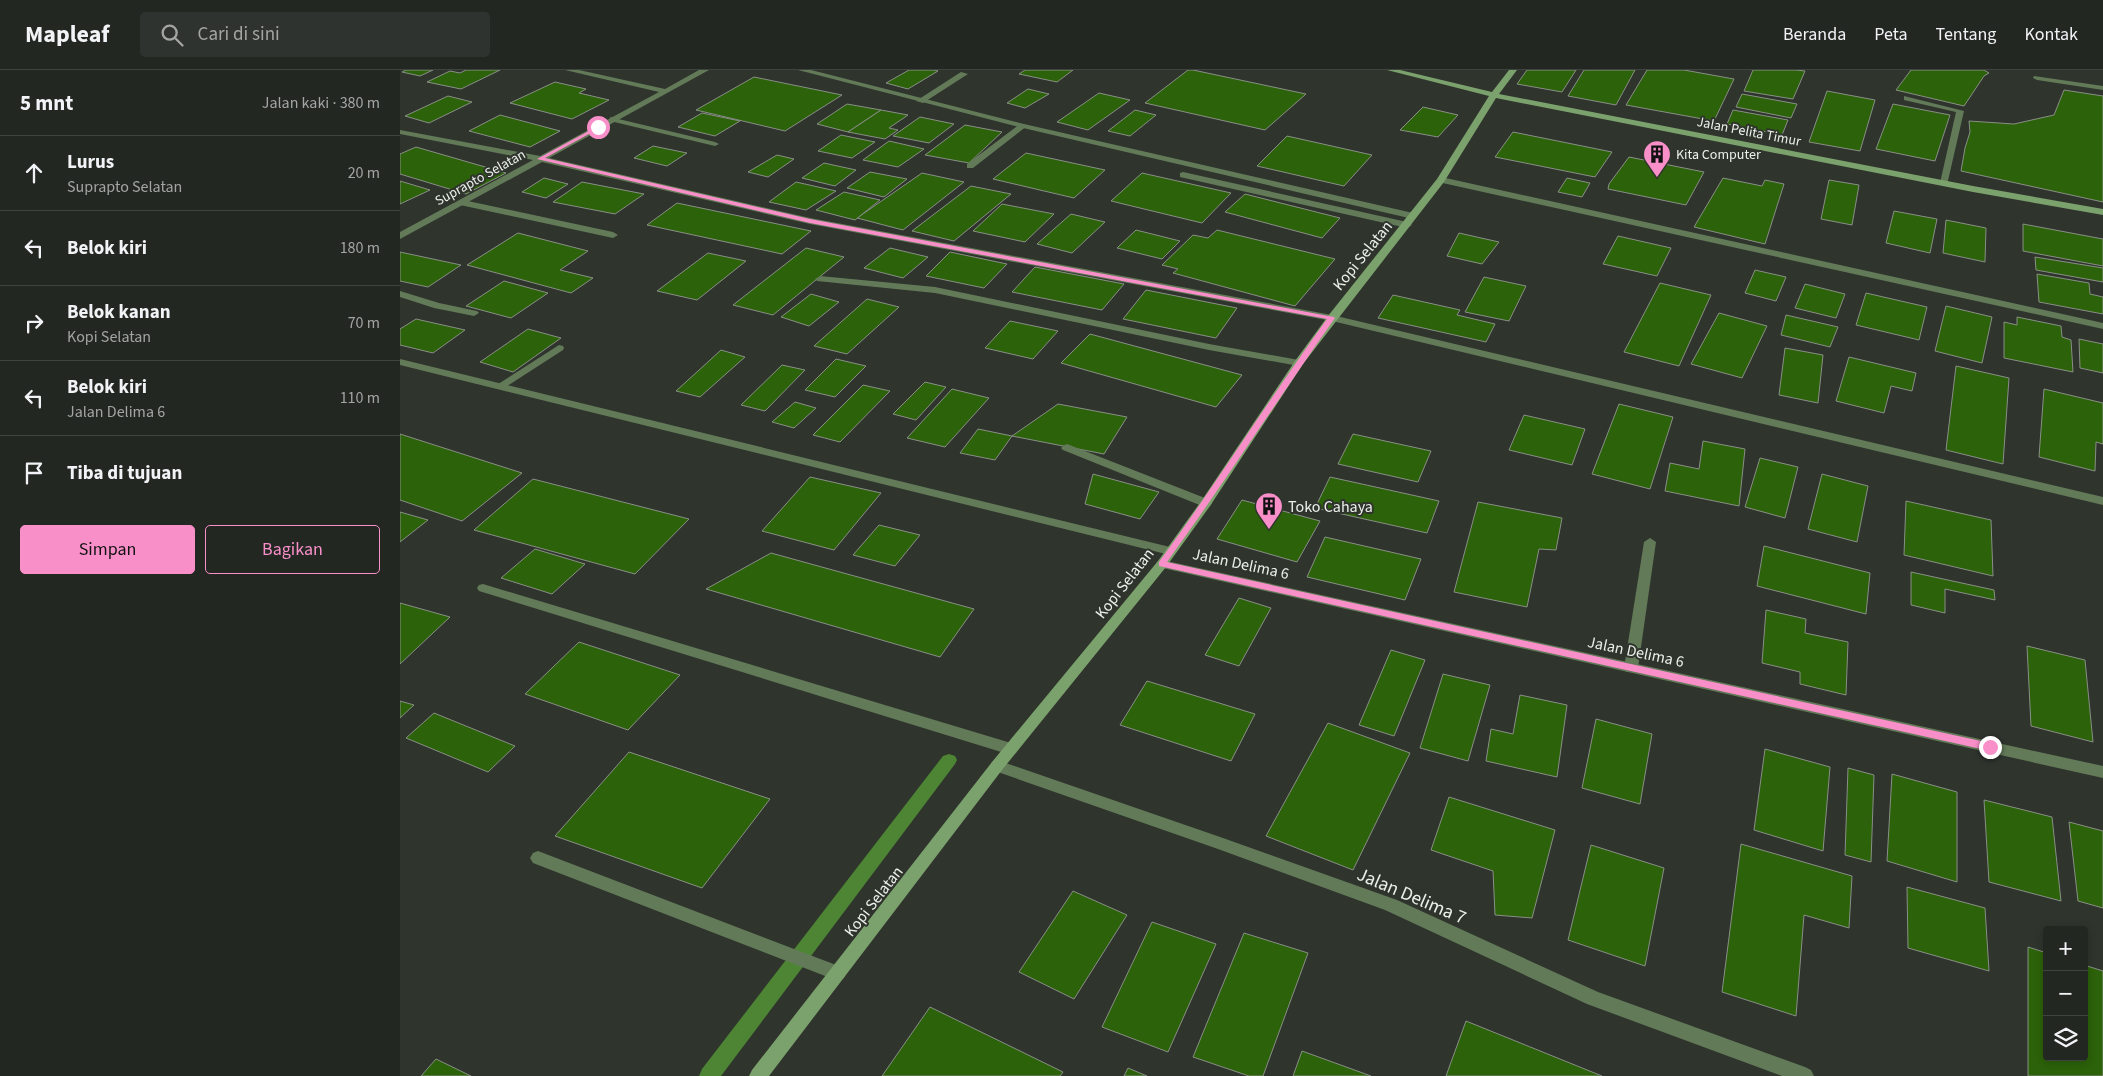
<!DOCTYPE html>
<html lang="id">
<head>
<meta charset="utf-8">
<style>
  body { margin:0; font-family:"Source Sans 3",sans-serif; background:#2f332f; color:#f1f3f6 }
  .controls { position:absolute; right:15px; bottom:15px; display:grid; overflow:hidden; border-radius:5px; box-shadow:0 2px 8px #0003 }
  .controls button { width:45px; height:45px; display:grid; place-items:center; padding:0; border:0; border-bottom:1px solid #404440; background:#232722; color:#f1f3f6; font:25px sans-serif }
  .stop { position:absolute; width:15px; height:15px; margin:-11px; border:4px solid #f98fc9; border-radius:50%; background:#fff }
  .stop.end { background:#f98fc9; border-color:#fff; box-shadow:0 1px 5px #0008 }
  .list { margin:0; padding:0; list-style:none }
  h2 { display:flex; justify-content:space-between; align-items:center; height:65px; margin:0; padding:0 20px; font-size:21px }
  h2 small { font-size:16px; font-weight:400; color:#a3a5a5 }
  .list li { display:grid; grid-template-columns:32px 1fr auto; gap:15px; align-items:center; box-sizing:border-box; height:75px; padding:0 20px; border-top:1px solid #404440 }
  .list b { display:block; font-size:19px; white-space:nowrap }
  .list p { margin:0; font-size:16px; white-space:nowrap; color:#a3a5a5 }
  .list em { font-size:16px; font-style:normal; color:#a3a5a5 }
  .actions { display:flex; gap:10px; padding:15px 20px }
  .actions a { flex:1; padding:11px 0; border:1px solid #f98fc9; border-radius:5px; text-align:center; font-size:18px; color:#f98fc9 }
  .actions .main { background:#f98fc9; color:#111 }
  .icon { flex:none; width:28px; height:28px; fill:none; stroke:currentColor; stroke-width:2; stroke-linecap:round; stroke-linejoin:round }
  .map { position:relative; flex:none; width:1703px; height:1006px; overflow:hidden }
  header { display:flex; align-items:center; gap:30px; box-sizing:border-box; height:70px; padding:0 25px; background:#232722; border-bottom:1px solid #404440 }
  header strong { font-size:24px }
  nav { display:flex; gap:28px; margin-inline-start:auto; font-size:18px }
  .search { width:350px; height:45px; background:#2f332f; display:flex; align-items:center; gap:12px; box-sizing:border-box; padding:0 18px; border-radius:5px; color:#a3a5a5; font-size:19px }
  main { display:flex }
  aside { flex:1; background:#232722 }
  .map>svg:first-child { display:block }
  .lines { fill:none; stroke-linecap:round; stroke-linejoin:round }
  .stream { fill:#4d8534; fill-rule:evenodd }
  .building { fill:#2c6209; stroke:#898f87 }
  .lane { fill:#627a58; fill-rule:evenodd }
  .street { fill:#627a58; fill-rule:evenodd }
  .secondary { fill:#7ba16c; fill-rule:evenodd }
  .route { fill:#f98fc9 }
  .labels { text-anchor:middle; stroke-width:4; stroke-linejoin:round; paint-order:stroke }
  .far-street-label { font-size:14px; fill:#ecf0eb; stroke:#2f342d }
  .far-poi-label { font-size:14px; fill:#ecf0eb; stroke:#2f342d; text-anchor:start }
  .street-label { font-size:16px; fill:#ecf0eb; stroke:#2f342d }
  .poi-label { font-size:16px; fill:#ecf0eb; stroke:#2f342d; text-anchor:start }
  .near-street-label { font-size:19px; fill:#ecf0eb; stroke:#2f342d }
</style>
</head>
<body>
<header>
<strong>Mapleaf</strong>
<div class="search"><svg class="icon" aria-label="search" viewBox="0 0 24 24"><circle cx="10" cy="10" r="6"/><path d="M15 15l6 6"/></svg>Cari di sini</div>
<nav><a>Beranda</a><a>Peta</a><a>Tentang</a><a>Kontak</a></nav>
</header>
<main>
<aside>
<h2>5 mnt<small>Jalan kaki · 380 m</small></h2>
<ul class="list">
<li><svg class="icon" aria-label="ahead" viewBox="0 0 24 24"><path d="M12 20V5M6 11l6-6 6 6"/></svg><div><b>Lurus</b><p>Suprapto Selatan</p></div><em>20 m</em></li>
<li><svg class="icon" aria-label="left" viewBox="0 0 24 24"><path d="M17 20v-9H6M10 6l-5 5 5 5"/></svg><div><b>Belok kiri</b></div><em>180 m</em></li>
<li><svg class="icon" aria-label="right" viewBox="0 0 24 24"><path d="M7 20v-9h11M14 6l5 5-5 5"/></svg><div><b>Belok kanan</b><p>Kopi Selatan</p></div><em>70 m</em></li>
<li><svg class="icon" aria-label="left" viewBox="0 0 24 24"><path d="M17 20v-9H6M10 6l-5 5 5 5"/></svg><div><b>Belok kiri</b><p>Jalan Delima 6</p></div><em>110 m</em></li>
<li><svg class="icon" aria-label="arrive" viewBox="0 0 24 24"><path d="M6 21V4h12l-3 4 3 4H6"/></svg><div><b>Tiba di tujuan</b></div></li>
</ul>
<div class="actions"><a class="main">Simpan</a><a>Bagikan</a></div>
</aside>
<div class="map">
<svg width="1703" height="1006" viewBox="0 0 1703 1006">
  <rect width="100%" height="100%" fill="#2f342d"/>
  <g class="lines">
    <polygon class="stream" points="549,684 555,686 557,690 555,694 321,1006 299,1006 302,999 543,686"/>
  </g>
  <g class="building">
    <polygon points="6,0 33,0 20,6 2,2"/>
    <polygon points="66,0 100,0 61,19 27,12 50,1 60,3"/>
    <polygon points="509,0 534,0 538,1 508,19 486,13"/>
    <polygon points="625,0 673,0 657,12 619,4"/>
    <polygon points="788,0 793,0 906,24 865,60 745,33"/>
    <polygon points="1127,0 1176,0 1162,22 1117,14"/>
    <polygon points="1184,0 1235,0 1216,35 1168,26"/>
    <polygon points="1247,0 1284,0 1334,9 1314,51 1226,35"/>
    <polygon points="1353,0 1396,0 1405,1 1393,29 1344,21"/>
    <polygon points="1511,0 1584,0 1589,3 1584,6 1564,36 1496,20"/>
    <polygon points="354,7 442,25 385,61 296,40"/>
    <polygon points="155,12 186,19 179,23 209,30 172,49 110,33"/>
    <polygon points="628,19 649,24 625,38 607,33"/>
    <polygon points="1664,20 1703,26 1703,132 1561,101 1565,78 1570,62 1569,51 1614,54 1654,45"/>
    <polygon points="1427,21 1475,30 1460,81 1409,72"/>
    <polygon points="699,23 730,30 688,60 657,52"/>
    <polygon points="1342,24 1397,34 1391,48 1336,37"/>
    <polygon points="48,26 72,32 29,53 5,46"/>
    <polygon points="447,34 481,40 448,62 417,54"/>
    <polygon points="1493,34 1550,45 1535,91 1476,79"/>
    <polygon points="1023,37 1058,45 1038,67 1000,60"/>
    <polygon points="481,40 508,45 489,58 498,60 485,69 448,62"/>
    <polygon points="735,40 756,45 730,66 708,61"/>
    <polygon points="1333,40 1388,50 1382,65 1327,54"/>
    <polygon points="302,43 340,51 315,66 278,57"/>
    <polygon points="100,45 160,61 130,77 69,61"/>
    <polygon points="520,47 554,54 529,73 493,66"/>
    <polygon points="565,55 602,62 569,93 525,85"/>
    <polygon points="1113,62 1212,82 1195,107 1095,87"/>
    <polygon points="441,65 475,72 452,88 418,81"/>
    <polygon points="887,66 972,85 944,116 857,96"/>
    <polygon points="489,71 524,79 498,97 463,90"/>
    <polygon points="253,76 287,83 267,96 234,88"/>
    <polygon points="16,77 106,103 66,124 0,104 0,84"/>
    <polygon points="626,83 705,100 674,128 593,109"/>
    <polygon points="377,85 394,89 368,107 348,102"/>
    <polygon points="1229,87 1304,102 1286,135 1208,119 1209,114"/>
    <polygon points="424,93 456,100 435,116 402,108"/>
    <polygon points="470,102 507,109 484,127 447,118"/>
    <polygon points="522,103 564,112 503,160 457,148"/>
    <polygon points="742,103 831,123 802,153 711,131"/>
    <polygon points="144,108 168,114 146,128 122,122"/>
    <polygon points="1167,108 1190,113 1182,127 1158,122"/>
    <polygon points="1323,108 1362,116 1365,110 1384,114 1365,174 1294,157"/>
    <polygon points="1429,110 1459,115 1452,155 1421,149"/>
    <polygon points="0,111 30,120 0,134"/>
    <polygon points="182,112 244,124 215,144 153,132"/>
    <polygon points="396,112 436,121 406,140 369,132"/>
    <polygon points="571,116 611,124 554,171 512,161"/>
    <polygon points="444,122 480,130 455,150 416,140"/>
    <polygon points="845,124 940,148 922,168 825,142"/>
    <polygon points="277,133 411,161 382,184 247,155"/>
    <polygon points="602,134 654,144 625,172 573,161"/>
    <polygon points="1494,141 1537,149 1530,183 1486,173"/>
    <polygon points="671,144 705,152 672,183 637,174"/>
    <polygon points="1546,150 1586,158 1585,192 1543,183"/>
    <polygon points="1623,154 1703,169 1703,196 1623,181"/>
    <polygon points="736,160 780,171 762,189 717,178"/>
    <polygon points="817,160 935,189 895,236 773,203 778,199 762,195 793,165 808,168"/>
    <polygon points="118,163 188,181 160,200 193,208 171,223 67,195"/>
    <polygon points="1059,163 1099,172 1082,194 1047,186"/>
    <polygon points="1218,166 1271,178 1257,206 1203,194"/>
    <polygon points="406,178 444,187 373,245 333,235"/>
    <polygon points="490,178 528,187 503,208 464,198"/>
    <polygon points="0,182 61,195 28,217 0,211"/>
    <polygon points="550,182 607,194 584,218 526,206"/>
    <polygon points="308,183 346,191 297,230 257,221"/>
    <polygon points="1635,187 1703,198 1703,212 1636,200"/>
    <polygon points="635,197 724,214 702,240 612,222"/>
    <polygon points="1355,200 1386,207 1376,231 1345,223"/>
    <polygon points="1637,204 1689,213 1690,224 1703,227 1703,244 1639,232"/>
    <polygon points="1084,207 1126,216 1109,251 1065,242"/>
    <polygon points="104,211 148,223 111,248 66,236"/>
    <polygon points="1260,213 1311,225 1279,296 1224,282"/>
    <polygon points="1405,214 1445,224 1436,248 1395,238"/>
    <polygon points="746,220 837,238 816,268 723,249"/>
    <polygon points="1466,223 1527,237 1519,270 1456,255"/>
    <polygon points="411,224 439,232 409,256 381,247"/>
    <polygon points="993,225 1060,240 1057,245 1095,254 1086,272 978,248"/>
    <polygon points="467,229 499,237 447,284 414,276"/>
    <polygon points="1546,236 1592,247 1582,293 1535,281"/>
    <polygon points="1319,243 1367,256 1342,308 1291,294"/>
    <polygon points="1386,245 1438,257 1430,277 1381,265"/>
    <polygon points="1617,247 1661,256 1662,267 1671,270 1673,302 1604,288 1604,252 1617,255"/>
    <polygon points="16,249 65,260 33,283 0,275 0,259"/>
    <polygon points="610,251 658,261 633,289 585,278"/>
    <polygon points="128,259 161,268 113,302 80,292"/>
    <polygon points="690,264 842,305 816,337 661,293"/>
    <polygon points="1679,269 1703,274 1703,303 1680,298"/>
    <polygon points="1385,278 1423,285 1418,333 1379,325"/>
    <polygon points="321,280 345,287 300,327 276,321"/>
    <polygon points="1449,287 1516,303 1512,321 1491,316 1484,343 1436,331"/>
    <polygon points="436,289 466,296 435,327 405,320"/>
    <polygon points="382,295 405,300 365,341 341,335"/>
    <polygon points="1556,296 1609,308 1603,394 1546,380"/>
    <polygon points="525,312 546,317 516,350 493,344"/>
    <polygon points="463,315 490,321 440,372 413,365"/>
    <polygon points="552,319 589,328 545,377 507,368"/>
    <polygon points="1644,319 1703,333 1703,374 1696,372 1695,401 1639,387"/>
    <polygon points="395,332 416,338 394,358 372,352"/>
    <polygon points="658,334 727,347 704,384 612,366"/>
    <polygon points="1219,334 1273,347 1250,419 1192,404"/>
    <polygon points="1124,345 1185,359 1172,395 1109,380"/>
    <polygon points="578,359 612,366 595,390 560,383"/>
    <polygon points="0,364 122,403 62,451 0,430"/>
    <polygon points="953,364 1031,381 1018,412 938,394"/>
    <polygon points="1303,371 1345,379 1339,436 1265,421 1270,393 1299,399"/>
    <polygon points="1360,388 1398,397 1385,448 1345,437"/>
    <polygon points="693,404 759,422 740,449 685,434"/>
    <polygon points="1422,404 1468,416 1457,472 1408,459"/>
    <polygon points="410,407 481,423 434,480 362,461"/>
    <polygon points="930,407 1039,431 1027,463 915,438"/>
    <polygon points="133,409 289,449 235,504 74,460"/>
    <polygon points="842,430 920,451 897,492 817,469"/>
    <polygon points="1506,431 1591,450 1593,506 1504,485"/>
    <polygon points="1078,432 1162,448 1156,480 1139,479 1127,537 1054,522"/>
    <polygon points="0,442 28,450 0,472"/>
    <polygon points="479,455 520,465 495,496 453,485"/>
    <polygon points="925,467 1021,489 1005,530 907,507"/>
    <polygon points="1364,476 1470,503 1466,544 1357,516"/>
    <polygon points="135,479 185,494 152,524 101,508"/>
    <polygon points="371,483 574,539 540,587 306,519"/>
    <polygon points="1511,502 1594,520 1595,530 1545,519 1545,543 1511,535"/>
    <polygon points="839,528 871,538 839,596 805,585"/>
    <polygon points="0,533 50,547 0,594"/>
    <polygon points="1366,540 1406,549 1405,563 1448,572 1446,625 1400,614 1400,602 1362,593"/>
    <polygon points="179,572 280,605 228,660 125,624"/>
    <polygon points="1627,576 1685,590 1693,672 1631,656"/>
    <polygon points="991,580 1025,590 994,666 959,655"/>
    <polygon points="1043,604 1090,615 1068,691 1020,678"/>
    <polygon points="747,611 855,644 831,691 720,655"/>
    <polygon points="1120,625 1167,635 1157,707 1086,691 1091,659 1113,664"/>
    <polygon points="0,631 14,635 0,648"/>
    <polygon points="34,643 115,676 88,702 6,668"/>
    <polygon points="1196,649 1252,664 1240,734 1182,718"/>
    <polygon points="928,653 1010,683 953,800 866,766"/>
    <polygon points="1365,679 1430,697 1423,781 1354,760"/>
    <polygon points="229,682 370,729 302,818 155,766"/>
    <polygon points="1448,698 1474,705 1471,792 1445,785"/>
    <polygon points="1492,704 1557,722 1557,812 1487,791"/>
    <polygon points="1049,727 1155,760 1132,848 1095,845 1093,801 1031,780"/>
    <polygon points="1584,730 1652,747 1661,831 1589,812"/>
    <polygon points="1669,752 1703,761 1703,838 1678,831"/>
    <polygon points="1341,774 1452,806 1449,858 1404,845 1396,946 1322,922"/>
    <polygon points="1191,775 1264,798 1245,896 1168,870"/>
    <polygon points="1507,817 1585,838 1589,901 1508,878"/>
    <polygon points="673,821 727,845 674,929 619,902"/>
    <polygon points="752,852 816,874 768,982 702,957"/>
    <polygon points="844,863 908,883 863,1006 849,1006 793,987"/>
    <polygon points="1628,877 1647,883 1647,987 1684,987 1684,895 1703,901 1703,1006 1628,1006"/>
    <polygon points="530,937 663,1002 660,1006 482,1006"/>
    <polygon points="1066,951 1202,1006 1046,1006"/>
    <polygon points="902,981 971,1006 893,1006"/>
    <polygon points="36,989 71,1006 21,1006"/>
    <polygon points="728,998 747,1006 724,1006"/>
  </g>
  <g class="lines">
    <g class="lane">
      <polygon points="561,2 568,4 523,33 516,31"/>
      <polygon points="1504,26 1564,41 1547,115 1540,113 1556,42 1504,30"/>
      <polygon points="210,47 315,72 319,74 315,76 210,51"/>
      <polygon points="620,54 627,56 573,98 567,98 567,94"/>
      <polygon points="783,102 1007,152 1012,155 1007,158 780,107 780,103"/>
      <polygon points="63,130 213,162 218,165 213,168 60,135 59,133"/>
      <polygon points="0,221 39,233 77,241 79,243 74,246 34,238 0,227"/>
      <polygon points="159,275 163,276 164,278 163,280 104,318 100,319 95,316"/>
      <polygon points="667,374 810,430 812,433 810,436 802,436 663,380 661,378 663,376"/>
      <polygon points="1250,468 1256,472 1238,598 1236,602 1226,602 1224,598 1244,472"/>
      <polygon points="138,781 444,898 446,903 444,908 438,911 133,793 130,788 133,783"/>
    </g>
    <g class="street">
      <polygon points="165,0 179,0 265,19 299,0 309,0 149,88 410,148 932,245 1703,427 1703,435 932,251 410,154 142,92 0,169 0,162 133,90 0,64 0,60 140,86 259,22"/>
      <polygon points="398,0 411,0 624,54 1013,143 1017,146 1013,149 623,58"/>
      <polygon points="1634,6 1703,16 1703,20 1637,10 1633,8"/>
      <polygon points="1041,107 1703,253 1703,259 1038,112 1037,110"/>
      <polygon points="420,206 535,217 809,274 899,290 904,293 899,296 809,280 535,223 417,211 415,209"/>
      <polygon points="0,289 770,477 776,481 770,485 0,295"/>
      <polygon points="762,490 1703,696 1703,708 758,497 756,494 758,491"/>
      <polygon points="83,514 611,673 616,675 618,679 616,683 611,685 79,521 77,518 79,515"/>
      <polygon points="597,690 823,768 997,830 1198,922 1405,997 1411,1000 1414,1006 1382,1006 1187,934 985,840 818,779 592,700 590,696 592,692"/>
    </g>
    <polygon class="secondary" points="987,0 1000,0 1092,22 1109,0 1117,0 1099,24 1573,116 1703,139 1703,145 1573,122 1096,28 1044,112 903,294 810,436 766,497 602,700 369,1006 349,1006 352,1000 592,692 758,491 802,430 895,291 928,246 1037,109 1089,26"/>
  </g>
  <path class="route" d="M198,56L200,58L145,88L410,149L934,247L935,248C878,329 825,412 767,492L1590,673L1594,677L1590,681L759,496V492C817,413 869,329 927,249L410,153L137,89Z"/>
  <defs>
    <g id="building-pin" transform="scale(1.4375)"><path d="M0 17L-7.5 6A9.5 9.5 0 1 1 7.5 6Z" fill="#f98fc9" stroke="#2f342d"/><path d="M-4-6H4V6H1V3H-1V6H-4ZM-2.5-4.3h1.7v1.8h-1.7ZM.8-4.3h1.7v1.8H.8ZM-2.5-1h1.7V.8h-1.7ZM.8-1h1.7V.8H.8Z" fill="#111"/></g>
  </defs>
  <g fill-rule="evenodd">
    <use href="#building-pin" x="1257" y="84"/>
    <use href="#building-pin" x="869" y="436"/>
  </g>
  <g class="labels">
    <g class="far-street-label">
      <text transform="translate(1349 61) rotate(11)" y="5">Jalan Pelita Timur</text>
      <text transform="translate(80 107) rotate(-29)" y="5">Suprapto Selatan</text>
    </g>
    <g class="far-poi-label">
      <text x="1276" y="89">Kita Computer</text>
    </g>
    <g class="street-label">
      <text transform="translate(962 185) rotate(-51)" y="6">Kopi Selatan</text>
      <text transform="translate(841 493) rotate(12)" y="6">Jalan Delima 6</text>
      <text transform="translate(724 513) rotate(-52)" y="6">Kopi Selatan</text>
      <text transform="translate(1236 581) rotate(12)" y="6">Jalan Delima 6</text>
      <text transform="translate(473 831) rotate(-52)" y="6">Kopi Selatan</text>
    </g>
    <g class="poi-label">
      <text x="888" y="442">Toko Cahaya</text>
    </g>
    <g class="near-street-label">
      <text transform="translate(1012 825) rotate(23)" y="7">Jalan Delima 7</text>
    </g>
  </g>
</svg>
<div class="controls">
<button>+</button>
<button>−</button>
<button><svg class="icon" aria-label="layers" viewBox="0 0 24 24"><path d="M12 4l9 5-9 5-9-5zM3 14l9 5 9-5"/></svg></button>
</div>
<div class="stop" style="left:198px;top:57px"></div>
<div class="stop end" style="left:1590px;top:677px"></div>
</div>
</main>
</body>
</html>
